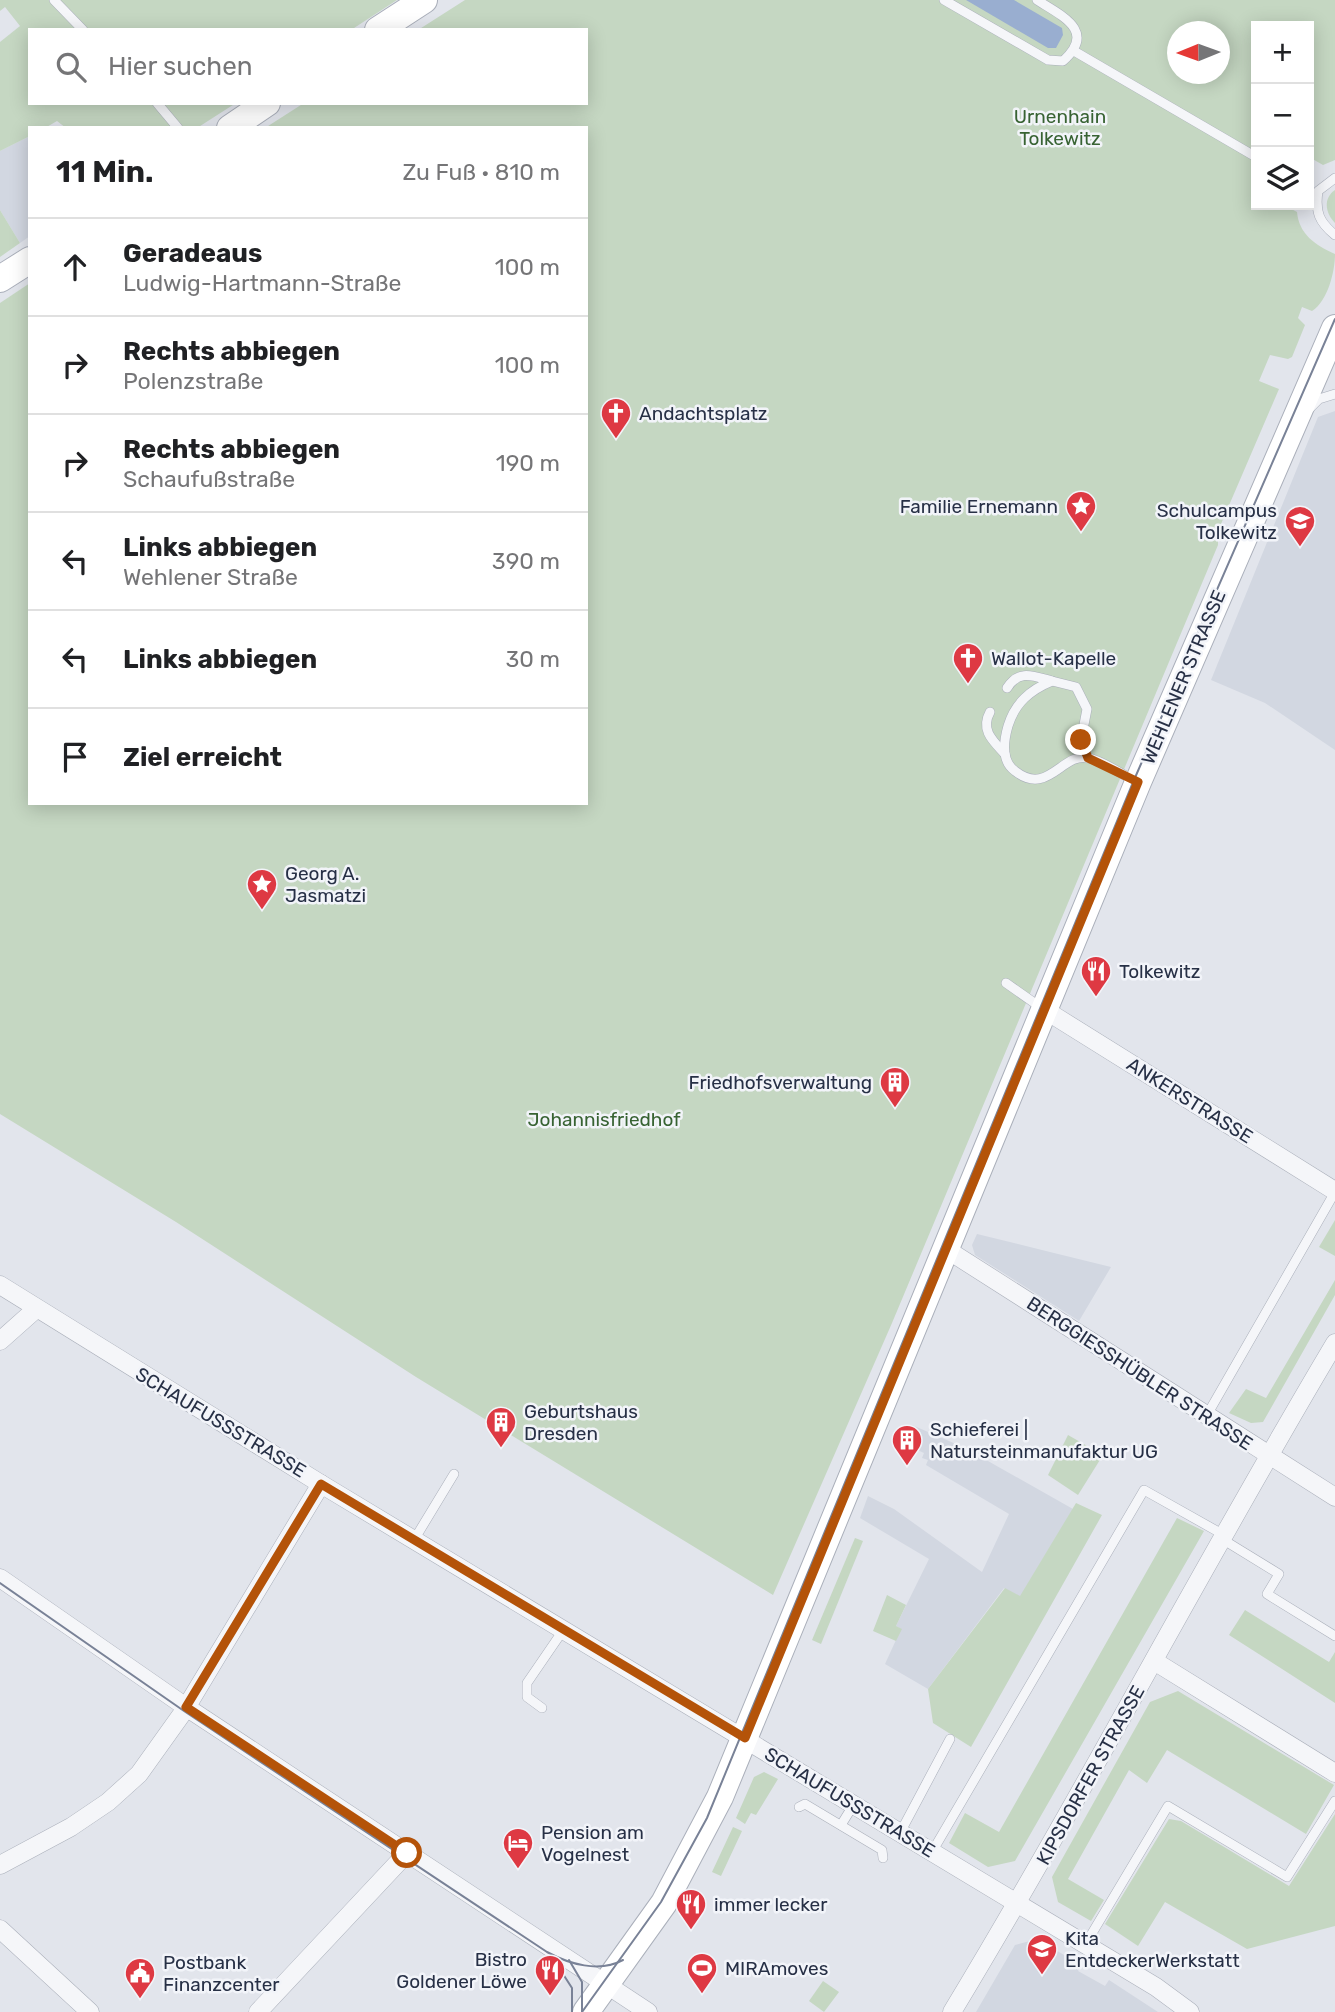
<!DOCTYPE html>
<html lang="de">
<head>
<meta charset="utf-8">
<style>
  body { margin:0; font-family:Rubik,sans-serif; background:#f6f6f6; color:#202124 }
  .controls { position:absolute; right:21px; top:21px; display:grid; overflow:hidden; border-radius:0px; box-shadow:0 4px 18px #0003 }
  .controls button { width:63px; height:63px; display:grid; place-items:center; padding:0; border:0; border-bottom:2px solid #e0e0e0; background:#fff; color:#202124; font:35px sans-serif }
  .compass { position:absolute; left:1167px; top:21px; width:63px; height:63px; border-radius:50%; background:#fff; box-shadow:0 4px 18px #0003; rotate:269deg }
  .stop { position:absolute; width:21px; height:21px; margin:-16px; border:5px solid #b45309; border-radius:50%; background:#fff }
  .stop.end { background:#b45309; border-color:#fff; box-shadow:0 2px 7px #0008 }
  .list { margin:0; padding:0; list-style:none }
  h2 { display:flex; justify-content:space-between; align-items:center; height:91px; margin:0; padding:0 28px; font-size:30px }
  h2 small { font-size:23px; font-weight:400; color:#757577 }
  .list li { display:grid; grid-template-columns:46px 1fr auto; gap:21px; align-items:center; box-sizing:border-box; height:98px; padding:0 28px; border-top:2px solid #e0e0e0 }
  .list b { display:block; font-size:26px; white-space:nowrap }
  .list p { margin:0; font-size:23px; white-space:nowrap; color:#757577 }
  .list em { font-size:23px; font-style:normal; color:#757577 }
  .icon { flex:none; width:38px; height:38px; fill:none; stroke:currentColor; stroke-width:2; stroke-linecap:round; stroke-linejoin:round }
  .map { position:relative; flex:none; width:1335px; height:2012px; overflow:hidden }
  .search { position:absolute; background:#fff; box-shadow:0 4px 18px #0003; left:28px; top:28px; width:560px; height:77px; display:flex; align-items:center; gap:18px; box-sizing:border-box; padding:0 24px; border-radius:0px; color:#757577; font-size:26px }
  .panel { position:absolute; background:#fff; box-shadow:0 4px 18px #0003; left:28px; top:126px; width:560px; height:679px; border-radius:0px }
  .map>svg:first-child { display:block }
  .built { fill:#d2d7e1 }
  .green { fill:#c5d7c2; fill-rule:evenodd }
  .water { fill:#99aed0 }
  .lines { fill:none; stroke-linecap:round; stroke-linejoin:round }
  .service-casing { stroke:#aaafba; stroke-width:10 }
  .minor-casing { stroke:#aaafba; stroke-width:19 }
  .secondary-casing { stroke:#aaafba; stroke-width:28 }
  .service { stroke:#f5f6f9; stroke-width:9 }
  .minor { stroke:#f5f6f9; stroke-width:18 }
  .secondary { stroke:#fff; stroke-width:26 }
  .tram { stroke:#798297; stroke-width:2 }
  .route { stroke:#b45309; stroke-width:9 }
  .labels { text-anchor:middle; stroke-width:5; stroke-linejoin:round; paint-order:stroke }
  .park-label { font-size:19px; fill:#386333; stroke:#f2f4f9 }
  .poi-label { font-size:19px; fill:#273046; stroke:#f2f4f9; text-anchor:start }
  .street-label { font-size:19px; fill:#273046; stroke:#f2f4f9 }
</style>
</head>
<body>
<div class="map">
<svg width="1335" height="2012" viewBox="0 0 1335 2012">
  <rect width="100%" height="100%" fill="#e2e5ec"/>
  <g class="built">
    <polygon points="30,136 30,236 20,243 0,210 0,151"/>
    <polygon points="1335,411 1335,750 1265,703 1211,680 1318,417"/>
    <polygon points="977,1234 1054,1253 1111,1267 1079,1321 975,1255 972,1245"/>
    <polygon points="912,1425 965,1448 1073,1509 1020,1597 1004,1588 928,1689 885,1664 901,1629 896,1626 929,1559 860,1518 868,1496 894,1509 982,1572 1009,1514 926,1465 928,1460 922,1458 924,1453 904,1444"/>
    <polygon points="1037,1939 1081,1965 1078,1971 1105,1986 1109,1980 1158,2012 976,2012 1015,1945"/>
  </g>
  <g class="green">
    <polygon points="0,0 397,0 351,30 30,30 30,103 236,103 197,128 66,128 57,121 45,128 30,128 30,136 0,151 0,42 20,26 5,7 0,11"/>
    <path d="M465,0H1335V160L1323,165L1309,157V26H1256V205H1284L1297,212C1299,234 1315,245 1335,254C1335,271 1328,301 1312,311L1302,307L1298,318L1305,325L1292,357L1288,359L1270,355L1259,381L1279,389L1218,531V545L892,1323L773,1595L416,1377L176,1222L0,1114V303L30,283V803H586V128H265L304,103H586V30H418ZM1178,32H1220V74H1178Z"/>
    <path d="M1335,190V223C1325,213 1323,198 1335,190Z"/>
    <polygon points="0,210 20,243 0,257"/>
    <polygon points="1335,1220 1335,1256 1319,1247"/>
    <polygon points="1335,1280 1335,1295 1263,1422 1251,1423 1229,1413 1246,1389 1266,1398"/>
    <polygon points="1068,1435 1103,1455 1078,1495 1048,1475"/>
    <polygon points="1076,1503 1102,1515 971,1747 933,1723 928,1689 1005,1588 1020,1596"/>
    <polygon points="1177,1518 1204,1531 1015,1861 988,1867 949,1843 965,1813 999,1832"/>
    <polygon points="855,1538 863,1541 821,1644 812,1640"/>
    <polygon points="887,1595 906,1605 896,1626 902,1629 896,1641 873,1631"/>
    <polygon points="1245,1610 1329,1662 1335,1652 1335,1703 1229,1635"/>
    <polygon points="1178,1691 1334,1785 1306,1834 1167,1750 1147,1783 1129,1770 1068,1879 1104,1900 1091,1921 1058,1902 1052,1877 1150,1702"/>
    <polygon points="764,1772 778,1779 756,1815 751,1813 745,1824 736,1818 754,1777"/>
    <polygon points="1335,1814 1335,1926 1247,1949 1165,1902 1138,1946 1105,1924 1169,1819 1181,1821 1289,1886"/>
    <polygon points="733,1827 742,1831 721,1876 712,1872"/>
    <polygon points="823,1981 839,1992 824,2012 809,2001"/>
  </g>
  <polygon class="water" points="966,0 1014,0 1062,28 1063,35 1056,48 1048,48"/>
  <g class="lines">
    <g class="service-casing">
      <g id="service">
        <polyline points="54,0 83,30"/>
        <path d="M944,0L1048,60L1063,61C1097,31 1062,16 1037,0"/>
        <polyline points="1074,51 1256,157"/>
        <polyline points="157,103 178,128"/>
        <path d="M1335,178L1318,191C1315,212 1319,222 1335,235"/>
        <polyline points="1310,408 1319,399 1335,394"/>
        <path d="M1007,688C1019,669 1033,676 1052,681"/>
        <path d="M990,712C980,730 993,741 1005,754"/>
        <path d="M1088,758L1081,740L1087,709L1076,687L1052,681C1030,690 1015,703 1008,726C1004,740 1001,761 1015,771C1048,797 1062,752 1088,758C1104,761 1122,775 1137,782"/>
        <polyline points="1006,983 1043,1009"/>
        <polyline points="1207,1415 1335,1192"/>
        <polyline points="1222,1539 1279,1574 1267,1594 1335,1636"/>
        <polyline points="414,1540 454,1474"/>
        <polyline points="542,1708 527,1697 527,1683 564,1629"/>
        <polyline points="799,1807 805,1804 882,1850 883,1858"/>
        <polyline points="841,1825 854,1804"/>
        <polyline points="900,1833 950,1739"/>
        <polyline points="932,1852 1144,1490 1224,1535"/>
        <polyline points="1085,1945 1168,1806 1287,1877 1335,1801"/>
      </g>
    </g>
    <g class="minor-casing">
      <g id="minor">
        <polyline points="1045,1010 1335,1191"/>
        <polyline points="946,1249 1335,1497"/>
        <polyline points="0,1285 321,1484 1156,1987 1190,2012"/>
        <polyline points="0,1341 36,1309"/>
        <polyline points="0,1578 186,1707 648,2012"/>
        <polyline points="1154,1661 1335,1773"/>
        <polyline points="0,1865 71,1827 108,1802 139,1774 184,1711 321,1484"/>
        <polyline points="0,1929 90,2012"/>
        <polyline points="258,2012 407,1853"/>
        <path d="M952,2012C1085,1792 1203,1564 1335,1343"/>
      </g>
    </g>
    <g class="secondary-casing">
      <g id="secondary">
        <polyline points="378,30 424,0"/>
        <polyline points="230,128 267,103"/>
        <polyline points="0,279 30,260"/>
        <polyline points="586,2012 664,1903 720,1797 1138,782 1335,328"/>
      </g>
    </g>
    <use href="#service" class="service"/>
    <use href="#minor" class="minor"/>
    <use href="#secondary" class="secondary"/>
    <g class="tram">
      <path d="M0,1583L184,1711L547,1952C569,1964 599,1973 623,1960"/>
      <polyline points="552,1957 572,1988 572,2012"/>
      <polyline points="569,1960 582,1982 582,2012"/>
      <polyline points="582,2012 661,1902 707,1818 1134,780 1335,319"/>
    </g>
  </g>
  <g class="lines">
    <polyline class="route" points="407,1853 186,1707 321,1484 745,1738 1138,782 1088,758 1081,740"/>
  </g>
  <defs>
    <g id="church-pin" transform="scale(1.575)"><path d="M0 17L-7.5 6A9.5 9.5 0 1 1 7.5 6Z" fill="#de3943" stroke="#f2f4f9"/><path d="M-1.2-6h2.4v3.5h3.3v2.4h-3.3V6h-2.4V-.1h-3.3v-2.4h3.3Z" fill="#fff"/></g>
    <g id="sight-pin" transform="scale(1.575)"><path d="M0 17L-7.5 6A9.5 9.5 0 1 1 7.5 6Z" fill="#de3943" stroke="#f2f4f9"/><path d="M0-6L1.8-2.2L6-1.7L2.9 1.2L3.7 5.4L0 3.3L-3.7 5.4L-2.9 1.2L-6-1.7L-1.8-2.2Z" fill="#fff"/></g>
    <g id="school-pin" transform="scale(1.575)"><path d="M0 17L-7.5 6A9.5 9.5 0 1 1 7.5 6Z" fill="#de3943" stroke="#f2f4f9"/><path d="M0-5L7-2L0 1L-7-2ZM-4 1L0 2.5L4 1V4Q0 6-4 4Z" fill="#fff"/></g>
    <g id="restaurant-pin" transform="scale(1.575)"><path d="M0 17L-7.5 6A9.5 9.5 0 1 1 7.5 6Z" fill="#de3943" stroke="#f2f4f9"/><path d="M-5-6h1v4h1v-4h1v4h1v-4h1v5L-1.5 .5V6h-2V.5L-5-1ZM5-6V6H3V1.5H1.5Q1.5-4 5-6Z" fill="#fff"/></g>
    <g id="building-pin" transform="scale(1.575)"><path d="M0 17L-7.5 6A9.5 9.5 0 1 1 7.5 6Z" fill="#de3943" stroke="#f2f4f9"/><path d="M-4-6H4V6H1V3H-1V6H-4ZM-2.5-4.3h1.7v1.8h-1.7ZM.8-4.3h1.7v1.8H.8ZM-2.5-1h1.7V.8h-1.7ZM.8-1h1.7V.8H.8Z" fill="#fff"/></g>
    <g id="hotel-pin" transform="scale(1.575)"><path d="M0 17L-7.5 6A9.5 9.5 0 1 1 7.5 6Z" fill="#de3943" stroke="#f2f4f9"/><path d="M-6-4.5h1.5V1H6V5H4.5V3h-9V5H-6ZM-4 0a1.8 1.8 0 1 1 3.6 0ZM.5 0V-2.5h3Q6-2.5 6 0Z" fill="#fff"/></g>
    <g id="stadium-pin" transform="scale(1.575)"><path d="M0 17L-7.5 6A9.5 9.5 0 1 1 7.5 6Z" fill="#de3943" stroke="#f2f4f9"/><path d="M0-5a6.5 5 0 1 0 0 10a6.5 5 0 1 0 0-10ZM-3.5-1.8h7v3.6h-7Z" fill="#fff"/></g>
    <g id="civic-pin" transform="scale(1.575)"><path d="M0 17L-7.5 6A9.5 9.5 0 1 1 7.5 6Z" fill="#de3943" stroke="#f2f4f9"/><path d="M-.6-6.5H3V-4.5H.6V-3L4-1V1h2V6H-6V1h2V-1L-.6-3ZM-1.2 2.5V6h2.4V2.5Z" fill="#fff"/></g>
  </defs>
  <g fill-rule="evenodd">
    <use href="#church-pin" x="616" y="413"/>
    <use href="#sight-pin" x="1081" y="506"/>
    <use href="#school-pin" x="1300" y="521"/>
    <use href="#church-pin" x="968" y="658"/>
    <use href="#sight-pin" x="262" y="884"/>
    <use href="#restaurant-pin" x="1096" y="971"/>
    <use href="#building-pin" x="895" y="1082"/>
    <use href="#building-pin" x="501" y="1422"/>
    <use href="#building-pin" x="907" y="1440"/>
    <use href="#hotel-pin" x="518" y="1843"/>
    <use href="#restaurant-pin" x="691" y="1904"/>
    <use href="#school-pin" x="1042" y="1949"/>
    <use href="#stadium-pin" x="702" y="1968"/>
    <use href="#restaurant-pin" x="550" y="1970"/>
    <use href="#civic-pin" x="140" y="1973"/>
  </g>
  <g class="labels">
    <g class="park-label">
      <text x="1060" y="123">Urnenhain<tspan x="1060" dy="22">Tolkewitz</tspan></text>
      <text x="604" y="1126">Johannisfriedhof</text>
    </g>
    <g class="poi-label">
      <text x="639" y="420">Andachtsplatz</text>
      <text x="1058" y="513" text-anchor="end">Familie Ernemann</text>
      <text x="1277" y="517" text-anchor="end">Schulcampus<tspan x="1277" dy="22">Tolkewitz</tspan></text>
      <text x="991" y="665">Wallot-Kapelle</text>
      <text x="285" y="880">Georg A.<tspan x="285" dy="22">Jasmatzi</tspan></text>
      <text x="1119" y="978">Tolkewitz</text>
      <text x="872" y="1089" text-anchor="end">Friedhofsverwaltung</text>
      <text x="524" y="1418">Geburtshaus<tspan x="524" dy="22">Dresden</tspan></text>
      <text x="930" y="1436">Schieferei |<tspan x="930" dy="22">Natursteinmanufaktur UG</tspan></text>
      <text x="541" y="1839">Pension am<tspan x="541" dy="22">Vogelnest</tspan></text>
      <text x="714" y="1911">immer lecker</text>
      <text x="1065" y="1945">Kita<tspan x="1065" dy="22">EntdeckerWerkstatt</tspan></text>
      <text x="527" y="1966" text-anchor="end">Bistro<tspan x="527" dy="22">Goldener Löwe</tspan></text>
      <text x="163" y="1969">Postbank<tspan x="163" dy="22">Finanzcenter</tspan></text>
      <text x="725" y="1975">MIRAmoves</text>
    </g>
    <g class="street-label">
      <text transform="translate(1183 677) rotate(-67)" y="7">WEHLENER STRASSE</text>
      <text transform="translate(1190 1100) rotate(32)" y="7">ANKERSTRASSE</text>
      <text transform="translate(1140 1373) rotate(33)" y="7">BERGGIESSHÜBLER STRASSE</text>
      <text transform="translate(221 1422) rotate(31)" y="7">SCHAUFUSSSTRASSE</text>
      <text transform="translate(1090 1775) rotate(-61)" y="7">KIPSDORFER STRASSE</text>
      <text transform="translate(850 1802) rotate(31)" y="7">SCHAUFUSSSTRASSE</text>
    </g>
  </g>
</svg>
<div class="controls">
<button>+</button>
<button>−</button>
<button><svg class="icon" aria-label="layers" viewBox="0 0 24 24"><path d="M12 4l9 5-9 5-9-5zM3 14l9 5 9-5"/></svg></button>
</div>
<svg class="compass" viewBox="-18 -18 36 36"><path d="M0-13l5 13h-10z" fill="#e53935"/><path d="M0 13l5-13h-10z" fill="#757577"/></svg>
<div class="stop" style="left:407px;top:1853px"></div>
<div class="stop end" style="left:1081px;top:740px"></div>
<div class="search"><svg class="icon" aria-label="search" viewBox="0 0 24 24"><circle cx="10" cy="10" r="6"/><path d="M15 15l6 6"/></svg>Hier suchen</div>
<section class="panel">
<h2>11 Min.<small>Zu Fuß · 810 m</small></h2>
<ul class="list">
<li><svg class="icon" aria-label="ahead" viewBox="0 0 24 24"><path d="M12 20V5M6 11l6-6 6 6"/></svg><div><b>Geradeaus</b><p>Ludwig-Hartmann-Straße</p></div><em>100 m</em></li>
<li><svg class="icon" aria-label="right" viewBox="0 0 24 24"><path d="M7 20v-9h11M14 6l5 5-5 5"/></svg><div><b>Rechts abbiegen</b><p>Polenzstraße</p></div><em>100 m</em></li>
<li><svg class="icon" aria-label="right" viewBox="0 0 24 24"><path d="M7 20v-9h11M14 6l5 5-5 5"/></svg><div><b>Rechts abbiegen</b><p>Schaufußstraße</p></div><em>190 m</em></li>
<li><svg class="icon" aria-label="left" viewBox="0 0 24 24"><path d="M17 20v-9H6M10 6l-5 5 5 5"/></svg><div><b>Links abbiegen</b><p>Wehlener Straße</p></div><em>390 m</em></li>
<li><svg class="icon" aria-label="left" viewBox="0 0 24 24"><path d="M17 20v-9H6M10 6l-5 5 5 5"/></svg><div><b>Links abbiegen</b></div><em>30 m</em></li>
<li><svg class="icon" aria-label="arrive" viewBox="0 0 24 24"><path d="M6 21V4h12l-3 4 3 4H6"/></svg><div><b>Ziel erreicht</b></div></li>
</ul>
</section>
</div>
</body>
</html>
